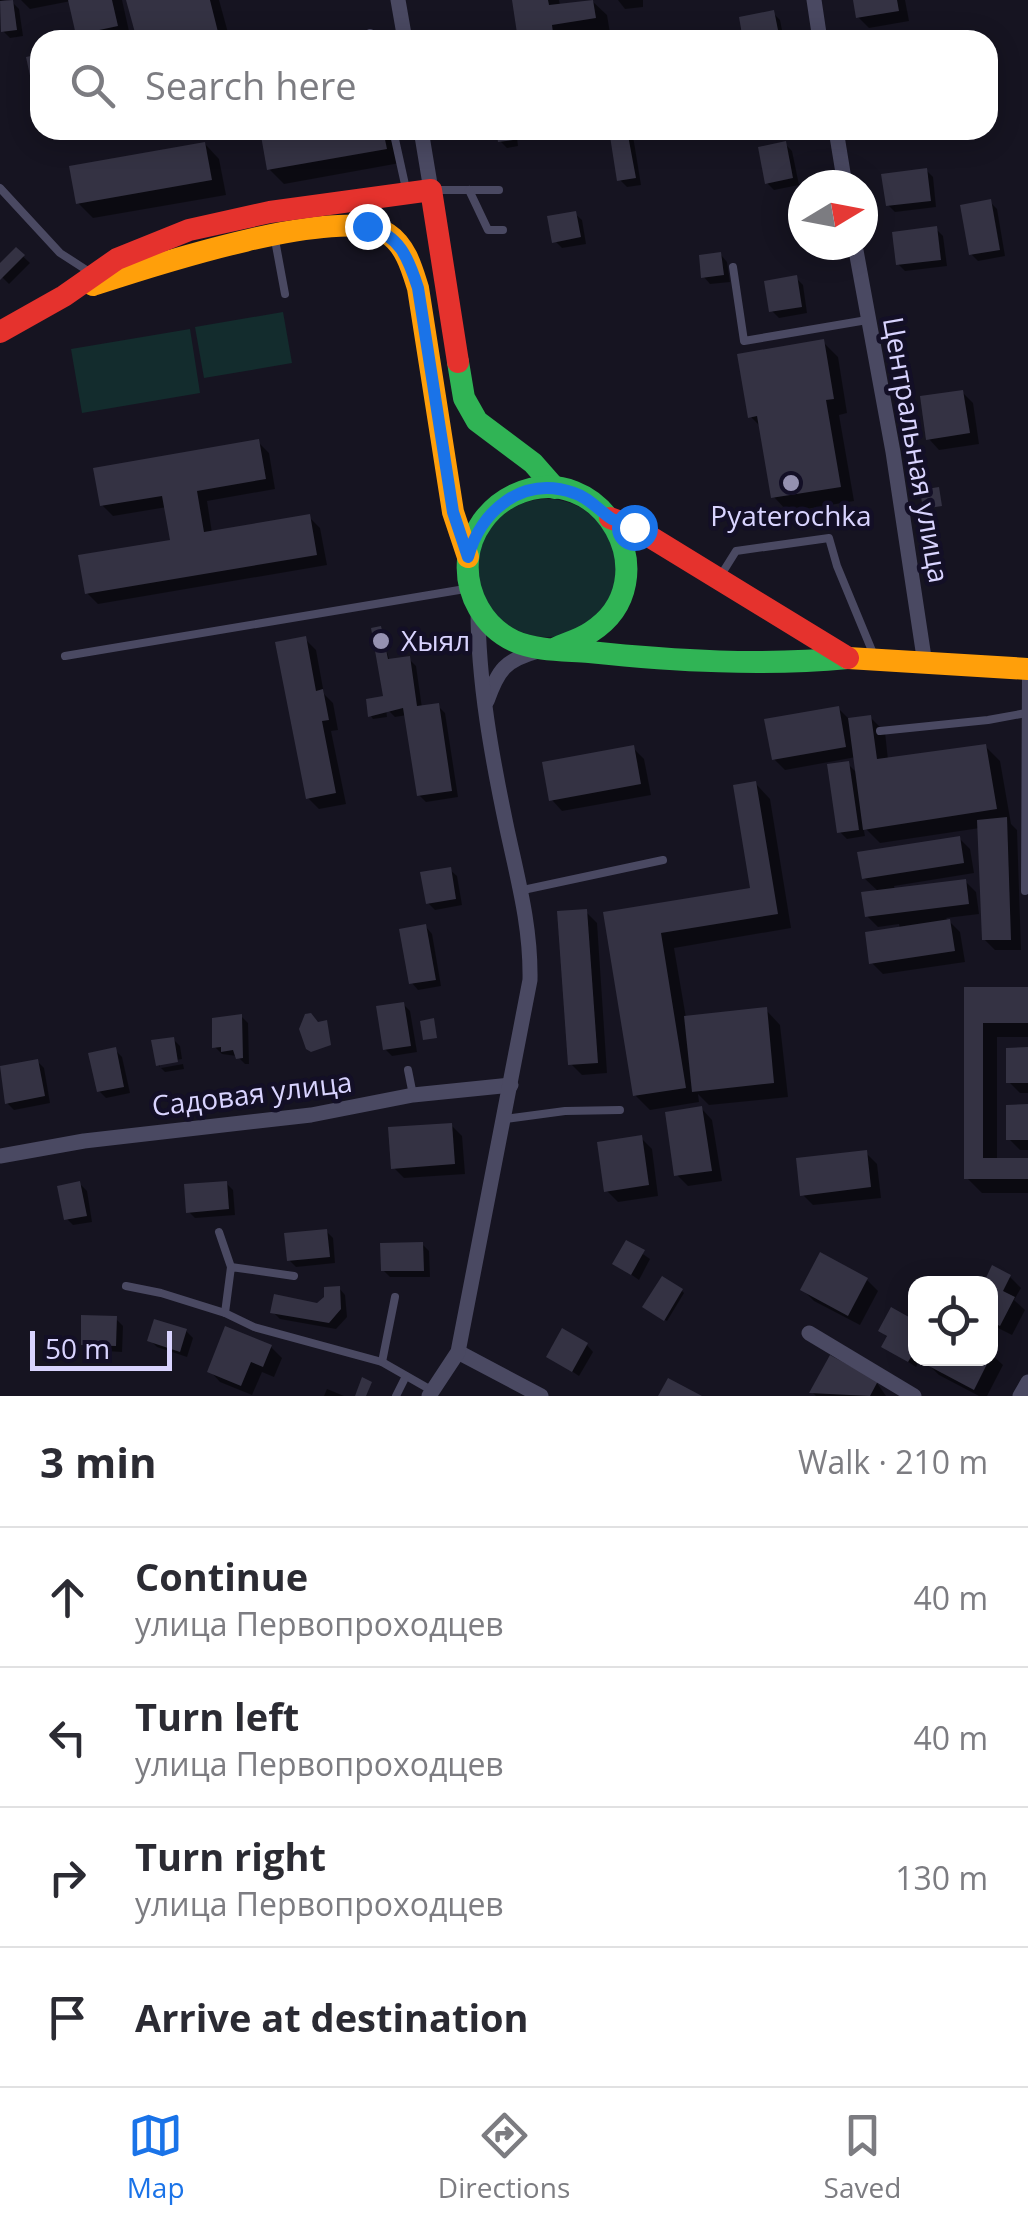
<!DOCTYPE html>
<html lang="en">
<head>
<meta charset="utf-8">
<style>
  body { margin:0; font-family:"Open Sans",sans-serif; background:#f2f2f3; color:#2b2b33 }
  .controls { position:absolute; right:30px; bottom:30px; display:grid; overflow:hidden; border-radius:20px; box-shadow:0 5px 25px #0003 }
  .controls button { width:90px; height:90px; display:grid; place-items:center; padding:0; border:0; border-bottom:2px solid #e1e1e2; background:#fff; color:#2b2b33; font:50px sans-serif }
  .compass { position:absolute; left:788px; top:170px; width:90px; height:90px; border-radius:50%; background:#fff; box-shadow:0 5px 25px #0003; rotate:80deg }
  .scale { position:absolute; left:30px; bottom:25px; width:142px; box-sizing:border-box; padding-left:10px; border:5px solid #d9d4ff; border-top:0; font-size:28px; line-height:35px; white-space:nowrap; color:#d9d4ff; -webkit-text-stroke:8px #130f26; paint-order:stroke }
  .stop { position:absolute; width:30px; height:30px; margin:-22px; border:8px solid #1a73e8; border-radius:50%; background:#fff }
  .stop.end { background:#1a73e8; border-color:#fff; box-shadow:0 2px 10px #0008 }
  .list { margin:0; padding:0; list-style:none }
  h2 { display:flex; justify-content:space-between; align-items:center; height:130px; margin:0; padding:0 40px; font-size:42px }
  h2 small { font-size:32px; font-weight:400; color:#7c7c81 }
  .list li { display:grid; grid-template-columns:65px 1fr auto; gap:30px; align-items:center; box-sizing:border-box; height:140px; padding:0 40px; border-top:2px solid #e1e1e2 }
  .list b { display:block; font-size:38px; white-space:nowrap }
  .list p { margin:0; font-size:32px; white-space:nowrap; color:#7c7c81 }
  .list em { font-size:32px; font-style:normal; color:#7c7c81 }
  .icon { flex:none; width:55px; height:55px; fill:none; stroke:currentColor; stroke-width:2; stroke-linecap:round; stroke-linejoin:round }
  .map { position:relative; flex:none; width:1028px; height:1396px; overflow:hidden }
  .search { position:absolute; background:#fff; box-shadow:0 5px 25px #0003; left:30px; right:30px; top:30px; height:110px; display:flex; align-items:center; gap:25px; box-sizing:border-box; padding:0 35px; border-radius:30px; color:#7c7c81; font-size:38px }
  .sheet { height:690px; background:#fff }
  nav { display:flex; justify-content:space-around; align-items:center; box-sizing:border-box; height:140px; border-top:2px solid #e1e1e2; background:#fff; font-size:28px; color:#7c7c81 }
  nav a { display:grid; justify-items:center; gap:5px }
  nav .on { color:#1a73e8 }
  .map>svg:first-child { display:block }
  .green { fill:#132c2d }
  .shadow { fill:#0007; fill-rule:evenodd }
  .building { fill:#343243 }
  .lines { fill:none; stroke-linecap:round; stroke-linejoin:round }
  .lane { stroke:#4a4962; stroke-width:8 }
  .street { stroke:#4a4962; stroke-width:15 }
  .fast { stroke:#30b455; stroke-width:22 }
  .slow { stroke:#ff9f0a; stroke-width:22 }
  .jam { stroke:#e5322d; stroke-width:22 }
  .route { stroke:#1a73e8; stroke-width:12 }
  .poi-dot { fill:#9591b1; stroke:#130f26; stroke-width:4 }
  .labels { text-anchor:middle; stroke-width:9; stroke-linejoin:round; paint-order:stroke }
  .street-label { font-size:28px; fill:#d9d4ff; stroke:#130f26 }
  .poi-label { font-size:28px; fill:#d9d4ff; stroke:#130f26 }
</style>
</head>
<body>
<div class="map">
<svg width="1028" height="1396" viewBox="0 0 1028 1396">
  <rect width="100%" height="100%" fill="#161421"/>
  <g class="green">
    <polygon points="283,312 292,363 204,378 195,327"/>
    <polygon points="190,329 200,393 82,413 71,349"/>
    <circle cx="547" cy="568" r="69"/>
  </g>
  <g class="shadow">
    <polygon points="0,0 12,2 19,9 23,36 10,38 3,31"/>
    <polygon points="21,0 122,0 131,40 84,40 78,34 71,1 30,9"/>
    <polygon points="129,0 219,0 230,40 139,40"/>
    <polygon points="515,0 559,0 560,5 592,1 607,15 610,33 565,40 521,40"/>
    <polygon points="618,0 643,0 643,7 625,9"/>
    <polygon points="855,0 905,0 909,21 869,28 858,17"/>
    <polygon points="773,13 780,20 784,40 746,40"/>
    <polygon points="262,130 394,130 400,163 284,184 269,169"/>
    <polygon points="498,130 516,130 518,146 507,148 500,141"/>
    <polygon points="611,130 632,130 641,185 627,187 620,180"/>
    <polygon points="880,130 912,130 913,136 887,140"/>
    <polygon points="205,144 219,159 226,195 93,218 78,203"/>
    <polygon points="785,144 792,151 799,185 774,190 767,183"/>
    <polygon points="926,170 933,177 936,207 895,212 888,205"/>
    <polygon points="990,202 997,209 1005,256 978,261 971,254"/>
    <polygon points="575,214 582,220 586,244 562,248 555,241"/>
    <polygon points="936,229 943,236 947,266 905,271 898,264"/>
    <polygon points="16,250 30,263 9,284 0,275 0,267"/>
    <polygon points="721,255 727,262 730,282 710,284 704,277"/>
    <polygon points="796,278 803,285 807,313 779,318 772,311"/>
    <polygon points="823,342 838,357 847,413 839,415 854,501 788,512 774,497 762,428 751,417"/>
    <polygon points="962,392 973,403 979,444 939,450 929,439"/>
    <polygon points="258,442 269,453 275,489 207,501 212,533 309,517 320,528 327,565 98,604 87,593 172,542 167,507 113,516 102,505"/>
    <polygon points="380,629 390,662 409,659 416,666 422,708 438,706 445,713 458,797 426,802 419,795 407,715 395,717 386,708 387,717 373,719 371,716 387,703"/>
    <polygon points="305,639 316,650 324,694 333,703 338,730 331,731 346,804 319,809 308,798"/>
    <path d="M838,708L850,720L870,717L885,732L888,760L985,746L1000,761L1011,824L1017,830L1021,950H995L984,939L980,828L880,843L863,826L865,836L847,839L840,832L829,762L785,770L774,759ZM856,757L858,774L848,764L830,766L829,762Z"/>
    <polygon points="633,748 644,759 651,795 562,811 552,800"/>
    <polygon points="756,784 770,799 791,928 674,948 686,1018 766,1010 780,1025 788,1097 709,1105 698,1094 699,1102 650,1110 635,1095 606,914 753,890"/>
    <polygon points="959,838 970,849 974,873 894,886 895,890 965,881 976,892 979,914 946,918 960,932 965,962 883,974 872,963 900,929 899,924 878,927 867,916 879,892 864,878"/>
    <polygon points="450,870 457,876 462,905 435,910 428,903"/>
    <polygon points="586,912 597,923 607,1073 582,1075 571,1064"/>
    <polygon points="426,927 432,934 441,986 418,990 412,983"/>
    <polygon points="966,990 1028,990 1028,1037 997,1037 997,1161 1028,1161 1028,1193 982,1193 967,1178"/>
    <polygon points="403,1004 410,1011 417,1052 392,1056 385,1049"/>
    <polygon points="241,1016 248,1023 249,1064 245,1064 237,1056 222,1054 215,1047"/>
    <polygon points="173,1039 180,1046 182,1059 160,1063 160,1067 158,1065"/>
    <polygon points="115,1050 122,1057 130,1093 106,1098 99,1091"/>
    <polygon points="1028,1050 1028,1093 1020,1093 1009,1082"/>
    <polygon points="37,1061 44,1068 50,1103 14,1110 7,1103"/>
    <polygon points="183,1064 184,1069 165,1072 161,1068"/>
    <polygon points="1028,1107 1028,1150 1020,1150 1009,1139"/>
    <polygon points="702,1109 712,1120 722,1181 688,1186 677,1175"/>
    <polygon points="451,1125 462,1136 465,1174 404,1178 393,1167"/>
    <polygon points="641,1138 652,1149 658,1196 618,1202 607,1191"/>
    <polygon points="866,1153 877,1164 881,1198 813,1205 802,1194"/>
    <polygon points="226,1183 233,1190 235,1215 195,1218 188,1211"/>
    <polygon points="80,1184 87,1191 92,1222 73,1225 66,1218"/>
    <polygon points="326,1231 333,1238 335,1263 296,1267 289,1260"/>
    <polygon points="627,1243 650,1259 639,1280 616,1264"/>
    <polygon points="422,1244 429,1251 430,1277 390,1277 383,1270"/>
    <polygon points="1010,1277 1021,1288 1014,1300 1025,1310 1012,1335 990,1324 990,1284"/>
    <polygon points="867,1280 878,1291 860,1325 814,1301 803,1290"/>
    <polygon points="339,1288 345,1295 347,1317 336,1329 280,1319 273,1312 318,1306"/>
    <polygon points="682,1291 684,1293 667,1321 648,1310"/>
    <polygon points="116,1319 123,1326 122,1352 90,1350 83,1344"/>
    <polygon points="916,1324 916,1358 920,1358 916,1367 884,1346 888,1338 881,1330"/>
    <polygon points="186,1331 193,1338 187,1357 157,1347 150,1340"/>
    <polygon points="587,1345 593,1352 579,1376 549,1356"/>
    <polygon points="271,1347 282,1358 274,1377 262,1372 252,1395 220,1382 210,1371"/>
    <polygon points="990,1353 1003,1365 987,1396 979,1396 939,1375 928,1364 931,1358 990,1358"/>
    <polygon points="877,1383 886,1396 816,1396 813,1393"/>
    <polygon points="327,1389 344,1396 324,1396"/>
  </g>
  <g class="building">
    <polygon points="13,0 17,30 1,32 0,1"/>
    <polygon points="68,0 112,0 118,26 76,35"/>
    <polygon points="126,0 210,0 220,40 137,40"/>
    <polygon points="512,0 548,0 549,5 593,0 596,18 552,25 554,40 518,40"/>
    <polygon points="853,0 897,0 899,11 856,18"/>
    <polygon points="774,10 780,40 743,40 739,17"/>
    <polygon points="40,54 40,113 38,113 26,57"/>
    <polygon points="260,130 383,130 387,149 267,170"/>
    <polygon points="496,130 511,130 513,140 498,142"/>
    <polygon points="609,130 627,130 636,178 617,181"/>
    <polygon points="786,141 793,178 765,184 758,147"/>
    <polygon points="205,142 212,180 76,204 69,166"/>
    <polygon points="927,168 931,201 886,206 881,174"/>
    <polygon points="991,199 1000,250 969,255 960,205"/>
    <polygon points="576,211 581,237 552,243 547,216"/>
    <polygon points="937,226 941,260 896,265 892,232"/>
    <polygon points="16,247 25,255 0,280 0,263"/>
    <polygon points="721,252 724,275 701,278 699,255"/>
    <polygon points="797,275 802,307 769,312 764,281"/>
    <polygon points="824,339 834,399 826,400 841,487 771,498 757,416 748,418 737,354"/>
    <polygon points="963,390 970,433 926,440 920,396"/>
    <polygon points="259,439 266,479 197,491 204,532 310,514 317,555 85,594 78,555 170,540 162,496 100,506 93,468"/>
    <polygon points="939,487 942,506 923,509 920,490"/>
    <polygon points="381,626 388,659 410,656 417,706 439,703 452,791 417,796 403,708 368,717 366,699 383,696 371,628"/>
    <polygon points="306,636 316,691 323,689 329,720 322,721 336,793 306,799 275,642"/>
    <polygon points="839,706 846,747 772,760 764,719"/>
    <polygon points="871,715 877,759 986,744 997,809 863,830 848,718"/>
    <polygon points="634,745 641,784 549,801 542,762"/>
    <polygon points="849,761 859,830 837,833 827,764"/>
    <polygon points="756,781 778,914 661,933 686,1088 633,1096 603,912 750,888 733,785"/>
    <polygon points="1007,817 1011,940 982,940 977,820"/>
    <polygon points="960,836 964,863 862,879 857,852"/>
    <polygon points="451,867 456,899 426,904 420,872"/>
    <polygon points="966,879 969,904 865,917 861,892"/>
    <polygon points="587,909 598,1063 568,1065 557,911"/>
    <polygon points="950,919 955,951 869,964 865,932"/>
    <polygon points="426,924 436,980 409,984 399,929"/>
    <polygon points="964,987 1028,987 1028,1023 983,1023 983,1158 1028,1158 1028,1179 964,1179"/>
    <polygon points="404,1002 411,1046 383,1050 376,1006"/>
    <polygon points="767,1007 774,1083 692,1092 684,1016"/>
    <polygon points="311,1013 318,1022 327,1020 331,1045 311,1052 306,1049 299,1029 305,1014"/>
    <polygon points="242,1014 243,1058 236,1059 233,1050 221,1052 221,1047 212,1048 212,1018"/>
    <polygon points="434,1018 437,1038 423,1040 420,1021"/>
    <polygon points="174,1037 178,1062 156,1066 151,1040"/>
    <polygon points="116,1047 124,1087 97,1092 88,1053"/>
    <polygon points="1028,1047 1028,1083 1006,1083 1006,1048"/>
    <polygon points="38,1059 45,1096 5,1104 0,1066"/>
    <polygon points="1028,1104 1028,1140 1006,1140 1006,1105"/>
    <polygon points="702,1106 712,1171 674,1176 665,1112"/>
    <polygon points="452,1123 455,1164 391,1169 388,1127"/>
    <polygon points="642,1135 649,1185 604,1192 597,1142"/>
    <polygon points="867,1150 871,1187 800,1196 796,1158"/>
    <polygon points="80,1181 87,1216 64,1220 57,1186"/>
    <polygon points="227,1181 229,1209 186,1213 184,1184"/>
    <polygon points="327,1229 330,1257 287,1261 284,1233"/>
    <polygon points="626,1240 645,1250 631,1275 612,1264"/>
    <polygon points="423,1242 424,1271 381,1271 380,1243"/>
    <polygon points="820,1252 868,1278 848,1316 800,1290"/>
    <polygon points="992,1265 1011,1275 1003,1291 1015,1297 1000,1326 990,1321 990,1284 983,1284"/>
    <polygon points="662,1276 683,1289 664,1321 642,1307"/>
    <polygon points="340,1286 341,1309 329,1323 270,1313 274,1294 317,1303 324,1297 324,1287"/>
    <polygon points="891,1307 916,1321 916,1349 908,1362 881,1347 887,1336 878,1331"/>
    <polygon points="81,1315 117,1316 116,1346 81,1345"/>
    <polygon points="154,1319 187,1329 180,1352 147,1341"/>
    <polygon points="225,1326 272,1345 263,1367 251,1362 241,1386 207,1372"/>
    <polygon points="562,1328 588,1343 572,1372 546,1357"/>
    <polygon points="830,1355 878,1381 870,1396 809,1393"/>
    <polygon points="928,1358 990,1358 974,1390 925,1364"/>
    <polygon points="362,1377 372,1382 366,1396 355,1396"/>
    <polygon points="668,1378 702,1396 658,1396"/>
  </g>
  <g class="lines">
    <g class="lane">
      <polyline points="370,33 371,40"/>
      <polyline points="393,130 406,189"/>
      <polyline points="77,136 130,130"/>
      <polyline points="0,188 60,253 91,273"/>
      <polyline points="433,190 499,190"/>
      <polyline points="469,190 488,230 503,230"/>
      <polyline points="275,240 285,294"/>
      <polyline points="733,267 744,341 867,320"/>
      <polyline points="721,575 736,551 829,538 837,566 875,658"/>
      <polyline points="65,656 465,589"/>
      <polyline points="880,731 988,720 1026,713"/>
      <polyline points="523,890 663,860"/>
      <polyline points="1025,891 1026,674"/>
      <polyline points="408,1070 413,1095"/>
      <polyline points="505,1119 565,1111 620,1110"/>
      <polyline points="219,1232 231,1267"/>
      <polyline points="294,1276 231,1267 225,1313 254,1327 382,1362 431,1390"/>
      <polyline points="126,1286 161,1293 225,1313"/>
      <polyline points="382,1362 395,1297"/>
      <polyline points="396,1396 406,1376"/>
    </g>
    <g class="street">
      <polyline points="398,0 405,40"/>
      <polyline points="814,0 820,40"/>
      <polyline points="421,130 431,190"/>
      <polyline points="836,130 845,185"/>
      <polyline points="855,245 893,452 925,664"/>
      <path d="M487,701C498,670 505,660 538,651"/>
      <polyline points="0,1156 84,1141 311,1115 413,1095 511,1085"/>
      <polyline points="809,1333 914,1396"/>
      <polyline points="458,1352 541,1396"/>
      <path d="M429,1396L458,1352L530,980C531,927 518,880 507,829C492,758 478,682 478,609"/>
      <polyline points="1020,1396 1028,1382"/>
    </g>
    <g class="fast">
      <polyline points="458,362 464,398 477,421 533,463 555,488"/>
      <path d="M556,648C567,643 581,639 591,632C671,581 602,454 514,495C489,507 470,532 468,560C465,594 484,627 514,641C536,651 565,650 589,652C676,661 762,666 848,658"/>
    </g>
    <g class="slow">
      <path d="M93,285C148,267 342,203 388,234C406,246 412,269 418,288L453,512L468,557"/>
      <polyline points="848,658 1028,669"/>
    </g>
    <g class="jam">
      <polyline points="0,332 64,296 117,259 189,230 270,212 431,190 458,362"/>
      <polyline points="610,518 634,527 848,658"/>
    </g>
  </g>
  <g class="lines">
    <path class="route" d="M367,226C400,236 408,257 418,288L453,512L468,557C481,510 523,475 574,493C590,498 599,511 612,519C619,522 627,524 634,527"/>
  </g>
  <g class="poi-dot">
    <circle cx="791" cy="483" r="10"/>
    <circle cx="381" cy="641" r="10"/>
  </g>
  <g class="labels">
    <g class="street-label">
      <text transform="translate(916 450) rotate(80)" y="10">Центральная улица</text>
      <text transform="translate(252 1094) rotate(-7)" y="10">Садовая улица</text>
    </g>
    <g class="poi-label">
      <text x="791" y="526">Pyaterochka</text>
      <text x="401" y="651" text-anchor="start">Хыял</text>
    </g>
  </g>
</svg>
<div class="controls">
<button><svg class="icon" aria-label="locate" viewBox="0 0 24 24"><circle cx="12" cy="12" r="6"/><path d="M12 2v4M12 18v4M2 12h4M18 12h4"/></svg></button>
</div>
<svg class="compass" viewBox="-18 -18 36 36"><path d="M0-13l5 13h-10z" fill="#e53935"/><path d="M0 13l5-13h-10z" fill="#7c7c81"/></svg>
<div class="scale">50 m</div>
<div class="stop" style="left:634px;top:527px"></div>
<div class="stop end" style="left:367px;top:226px"></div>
<div class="search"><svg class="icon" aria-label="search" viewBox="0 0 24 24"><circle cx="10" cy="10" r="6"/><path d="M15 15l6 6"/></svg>Search here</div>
</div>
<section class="sheet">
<h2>3 min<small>Walk · 210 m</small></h2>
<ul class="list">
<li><svg class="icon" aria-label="ahead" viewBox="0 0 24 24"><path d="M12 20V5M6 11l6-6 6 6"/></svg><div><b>Continue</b><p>улица Первопроходцев</p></div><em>40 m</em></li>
<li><svg class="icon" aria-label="left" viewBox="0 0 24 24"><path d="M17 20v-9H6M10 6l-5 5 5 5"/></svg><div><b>Turn left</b><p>улица Первопроходцев</p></div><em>40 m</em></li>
<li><svg class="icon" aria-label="right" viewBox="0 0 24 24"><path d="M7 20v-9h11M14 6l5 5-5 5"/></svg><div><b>Turn right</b><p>улица Первопроходцев</p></div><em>130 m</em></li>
<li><svg class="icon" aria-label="arrive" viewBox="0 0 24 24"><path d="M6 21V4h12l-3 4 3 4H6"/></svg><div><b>Arrive at destination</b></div></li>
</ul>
</section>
<nav>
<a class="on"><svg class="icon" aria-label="map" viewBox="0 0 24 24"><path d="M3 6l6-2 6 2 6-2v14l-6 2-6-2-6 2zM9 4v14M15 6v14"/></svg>Map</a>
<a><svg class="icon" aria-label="directions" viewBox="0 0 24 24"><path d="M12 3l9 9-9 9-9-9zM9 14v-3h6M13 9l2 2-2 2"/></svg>Directions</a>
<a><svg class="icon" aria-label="saved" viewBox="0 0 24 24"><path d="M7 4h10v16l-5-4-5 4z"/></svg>Saved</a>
</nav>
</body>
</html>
